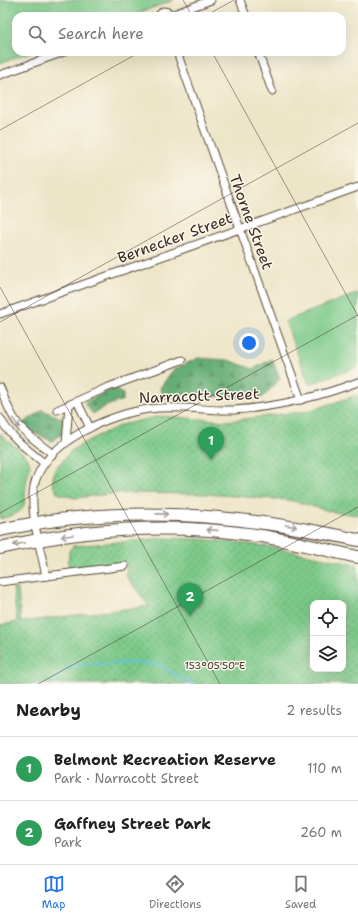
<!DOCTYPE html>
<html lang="en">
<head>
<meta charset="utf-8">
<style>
  body { margin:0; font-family:"Shantell Sans",sans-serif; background:#f2f2f2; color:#222 }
  .controls { position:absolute; right:12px; bottom:12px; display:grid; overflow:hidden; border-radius:8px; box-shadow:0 4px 16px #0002 }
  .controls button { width:36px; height:36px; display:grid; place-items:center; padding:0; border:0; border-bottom:1px solid #e0e0e0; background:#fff; color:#222; font:20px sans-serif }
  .you { position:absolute; left:249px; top:343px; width:14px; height:14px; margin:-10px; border:3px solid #fff; border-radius:50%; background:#1a73e8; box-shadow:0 0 0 6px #1a73e833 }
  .badge { display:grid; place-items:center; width:26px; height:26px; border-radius:50%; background:#1a73e8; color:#fff; font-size:13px; font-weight:700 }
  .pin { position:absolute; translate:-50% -33px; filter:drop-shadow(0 1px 2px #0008) }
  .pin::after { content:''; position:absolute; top:21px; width:14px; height:12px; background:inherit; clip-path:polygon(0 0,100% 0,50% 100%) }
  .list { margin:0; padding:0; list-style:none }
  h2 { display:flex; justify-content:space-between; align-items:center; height:52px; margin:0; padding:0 16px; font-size:17px }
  h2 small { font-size:13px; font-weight:400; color:#767676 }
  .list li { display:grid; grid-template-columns:26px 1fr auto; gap:12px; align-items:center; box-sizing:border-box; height:64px; padding:0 16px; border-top:1px solid #e0e0e0 }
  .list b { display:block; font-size:15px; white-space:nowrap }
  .list p { margin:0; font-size:13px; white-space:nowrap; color:#767676 }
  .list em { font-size:13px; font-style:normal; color:#767676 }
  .icon { flex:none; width:22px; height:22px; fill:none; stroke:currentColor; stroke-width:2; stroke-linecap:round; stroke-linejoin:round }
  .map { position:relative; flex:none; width:358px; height:684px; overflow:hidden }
  .search { position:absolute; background:#fff; box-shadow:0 4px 16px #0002; left:12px; right:12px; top:12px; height:44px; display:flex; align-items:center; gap:10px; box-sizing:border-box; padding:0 14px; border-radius:12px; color:#767676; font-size:15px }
  .sheet { height:180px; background:#fff }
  nav { display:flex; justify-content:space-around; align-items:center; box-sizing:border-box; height:56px; border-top:1px solid #e0e0e0; background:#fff; font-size:11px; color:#767676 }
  nav a { display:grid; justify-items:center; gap:2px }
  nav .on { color:#1a73e8 }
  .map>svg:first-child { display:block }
  .forest { fill:url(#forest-firs); stroke:#506c4a }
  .park { fill:url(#park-dots); stroke:#5c7a54; fill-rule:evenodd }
  .garden { fill:#7cc989; stroke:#5c7a54 }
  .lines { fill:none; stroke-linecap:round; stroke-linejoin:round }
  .stream { stroke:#61c5df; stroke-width:2 }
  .street-casing { stroke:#564637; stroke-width:9 }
  .highway-casing { stroke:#564637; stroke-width:14 }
  .street { stroke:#fff; stroke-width:7 }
  .highway { stroke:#fff; stroke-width:12 }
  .oneway { stroke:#a79f9a }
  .ticks { fill:none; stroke:#3b2a1e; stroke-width:1; stroke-opacity:0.45 }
  .labels { text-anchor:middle; stroke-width:3; stroke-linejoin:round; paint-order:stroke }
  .street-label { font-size:15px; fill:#3b2a1e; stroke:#fbf7ec }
  .ticks-label { font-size:10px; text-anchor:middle; fill:#3b2a1e; stroke:#fbf7ec; stroke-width:3; stroke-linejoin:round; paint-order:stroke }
</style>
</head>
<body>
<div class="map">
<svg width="358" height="684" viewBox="0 0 358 684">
  <defs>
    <pattern id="forest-firs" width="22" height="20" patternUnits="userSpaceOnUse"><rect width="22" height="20" fill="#65ad75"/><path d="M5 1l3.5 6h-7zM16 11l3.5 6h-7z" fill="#548d5f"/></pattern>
    <pattern id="park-dots" width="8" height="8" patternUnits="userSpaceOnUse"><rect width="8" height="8" fill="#7cc989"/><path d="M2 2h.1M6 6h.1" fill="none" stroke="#67a36f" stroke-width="1.8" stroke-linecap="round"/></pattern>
  </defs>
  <rect width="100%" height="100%" fill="#fbf7ec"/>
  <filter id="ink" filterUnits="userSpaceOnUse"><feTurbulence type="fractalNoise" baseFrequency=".025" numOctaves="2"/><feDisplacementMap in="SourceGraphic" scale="8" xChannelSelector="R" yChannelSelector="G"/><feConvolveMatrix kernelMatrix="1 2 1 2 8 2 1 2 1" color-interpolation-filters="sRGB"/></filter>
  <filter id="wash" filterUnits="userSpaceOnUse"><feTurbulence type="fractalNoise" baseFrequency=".012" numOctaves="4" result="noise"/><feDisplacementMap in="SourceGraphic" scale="16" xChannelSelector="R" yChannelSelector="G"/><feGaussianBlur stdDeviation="0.9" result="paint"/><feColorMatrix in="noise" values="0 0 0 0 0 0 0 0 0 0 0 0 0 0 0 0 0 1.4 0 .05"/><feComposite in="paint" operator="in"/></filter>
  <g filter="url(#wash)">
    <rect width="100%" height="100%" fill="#ede5c7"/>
    <g class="forest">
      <polygon points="198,358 228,360 253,369 272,359 280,379 262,398 186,395 165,398 161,393 160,388 173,370"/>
      <polygon points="114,388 123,394 123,400 106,406 93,414 84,403"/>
      <polygon points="42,410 64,419 65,432 52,441 28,430 22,424"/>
    </g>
    <g class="park">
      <polygon points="358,395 358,515 333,512 289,500 205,494 120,493 75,498 57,493 52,483 55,469 71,451 87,441 121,425 160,416 229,421 308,411"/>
      <path d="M0,433C7,442 25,452 29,461C32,467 28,473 27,479C22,506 32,511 0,519Z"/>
      <path d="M164,538L201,539L266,546L358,565V684H0V625L17,622L13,589H18L21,622L149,606L126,576L127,564L71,570L68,565L69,552L73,546ZM313,603H343V669H313Z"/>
    </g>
    <g class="garden">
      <polygon points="0,0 174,0 130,16 16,16 16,52 30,52 0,63"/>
      <polygon points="358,293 358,367 309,384 285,321"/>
    </g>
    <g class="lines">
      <polyline class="stream" points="53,684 65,669 78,665 120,663 159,664 183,680 194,684"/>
    </g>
  </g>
  <g filter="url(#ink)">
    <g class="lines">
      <g class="street-casing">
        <g id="street">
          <polyline points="240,0 246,16"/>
          <polyline points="171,15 211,0"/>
          <polyline points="158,16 163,11 168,12 171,16"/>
          <polyline points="177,52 301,400"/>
          <polyline points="258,52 272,91"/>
          <polyline points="0,75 64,52"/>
          <polyline points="0,314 358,187"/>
          <path d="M0,387C14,426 21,430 53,454"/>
          <polyline points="77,401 90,428"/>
          <polyline points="57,410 106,388 182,360"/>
          <path d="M0,418C10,437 28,450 44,463"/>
          <polyline points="66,443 69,405"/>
          <path d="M46,576C41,550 29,513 34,486C44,442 109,414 149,409C177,405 206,411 234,410C277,407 318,397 358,382"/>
          <polyline points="0,582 125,566"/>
        </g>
      </g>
      <g class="highway-casing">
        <g id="highway">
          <path d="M0,530C120,503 239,514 358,540"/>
          <path d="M0,548C81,529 165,523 248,534C285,539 321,549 358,557"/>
        </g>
      </g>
      <use href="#street" class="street"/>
      <use href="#highway" class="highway"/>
    </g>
    <defs><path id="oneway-shaft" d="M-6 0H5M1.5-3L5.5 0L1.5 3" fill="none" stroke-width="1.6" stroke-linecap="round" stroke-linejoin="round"/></defs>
    <g class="oneway">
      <use href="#oneway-shaft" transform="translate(16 423) rotate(54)"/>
      <use href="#oneway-shaft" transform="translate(162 514) rotate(1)"/>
      <use href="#oneway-shaft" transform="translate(291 526) rotate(10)"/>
      <use href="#oneway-shaft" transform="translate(212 530) rotate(-176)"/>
      <use href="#oneway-shaft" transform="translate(67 536) rotate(171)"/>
      <use href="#oneway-shaft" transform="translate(19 544) rotate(169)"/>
    </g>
  </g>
  <path class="ticks" d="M183,0L192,16M205,16L234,0M212,52L358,316M0,130L140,52M0,287L220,684M0,322L358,123M0,513L358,315M38,684L358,507"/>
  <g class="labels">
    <g class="street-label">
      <text transform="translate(251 222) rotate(70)" y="5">Thorne Street</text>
      <text transform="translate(175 238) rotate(-20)" y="5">Bernecker Street</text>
      <text transform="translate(199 396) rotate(-2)" y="5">Narracott Street</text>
    </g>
  </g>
  <g class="ticks-label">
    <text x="215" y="669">153°05'50"E</text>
  </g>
</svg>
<div class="controls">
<button><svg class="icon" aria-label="locate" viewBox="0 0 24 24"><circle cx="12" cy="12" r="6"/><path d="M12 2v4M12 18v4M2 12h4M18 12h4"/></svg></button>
<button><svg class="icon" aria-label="layers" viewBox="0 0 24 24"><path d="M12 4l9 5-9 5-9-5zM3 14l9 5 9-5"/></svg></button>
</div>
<div class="you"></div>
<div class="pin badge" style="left:211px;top:460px;background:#2e9e5b">1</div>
<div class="pin badge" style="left:190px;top:616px;background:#2e9e5b">2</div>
<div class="search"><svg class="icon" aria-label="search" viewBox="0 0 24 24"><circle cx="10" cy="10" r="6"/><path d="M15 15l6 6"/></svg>Search here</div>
</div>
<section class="sheet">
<h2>Nearby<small>2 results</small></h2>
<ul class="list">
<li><span class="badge" style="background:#2e9e5b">1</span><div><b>Belmont Recreation Reserve</b><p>Park · Narracott Street</p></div><em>110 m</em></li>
<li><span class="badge" style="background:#2e9e5b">2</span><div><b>Gaffney Street Park</b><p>Park</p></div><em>260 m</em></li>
</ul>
</section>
<nav>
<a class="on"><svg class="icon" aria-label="map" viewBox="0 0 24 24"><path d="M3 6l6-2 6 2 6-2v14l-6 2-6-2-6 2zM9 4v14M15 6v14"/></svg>Map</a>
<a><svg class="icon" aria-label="directions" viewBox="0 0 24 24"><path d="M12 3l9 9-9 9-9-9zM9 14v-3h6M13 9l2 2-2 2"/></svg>Directions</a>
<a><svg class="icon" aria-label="saved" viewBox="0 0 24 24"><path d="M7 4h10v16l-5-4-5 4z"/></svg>Saved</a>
</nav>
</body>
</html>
